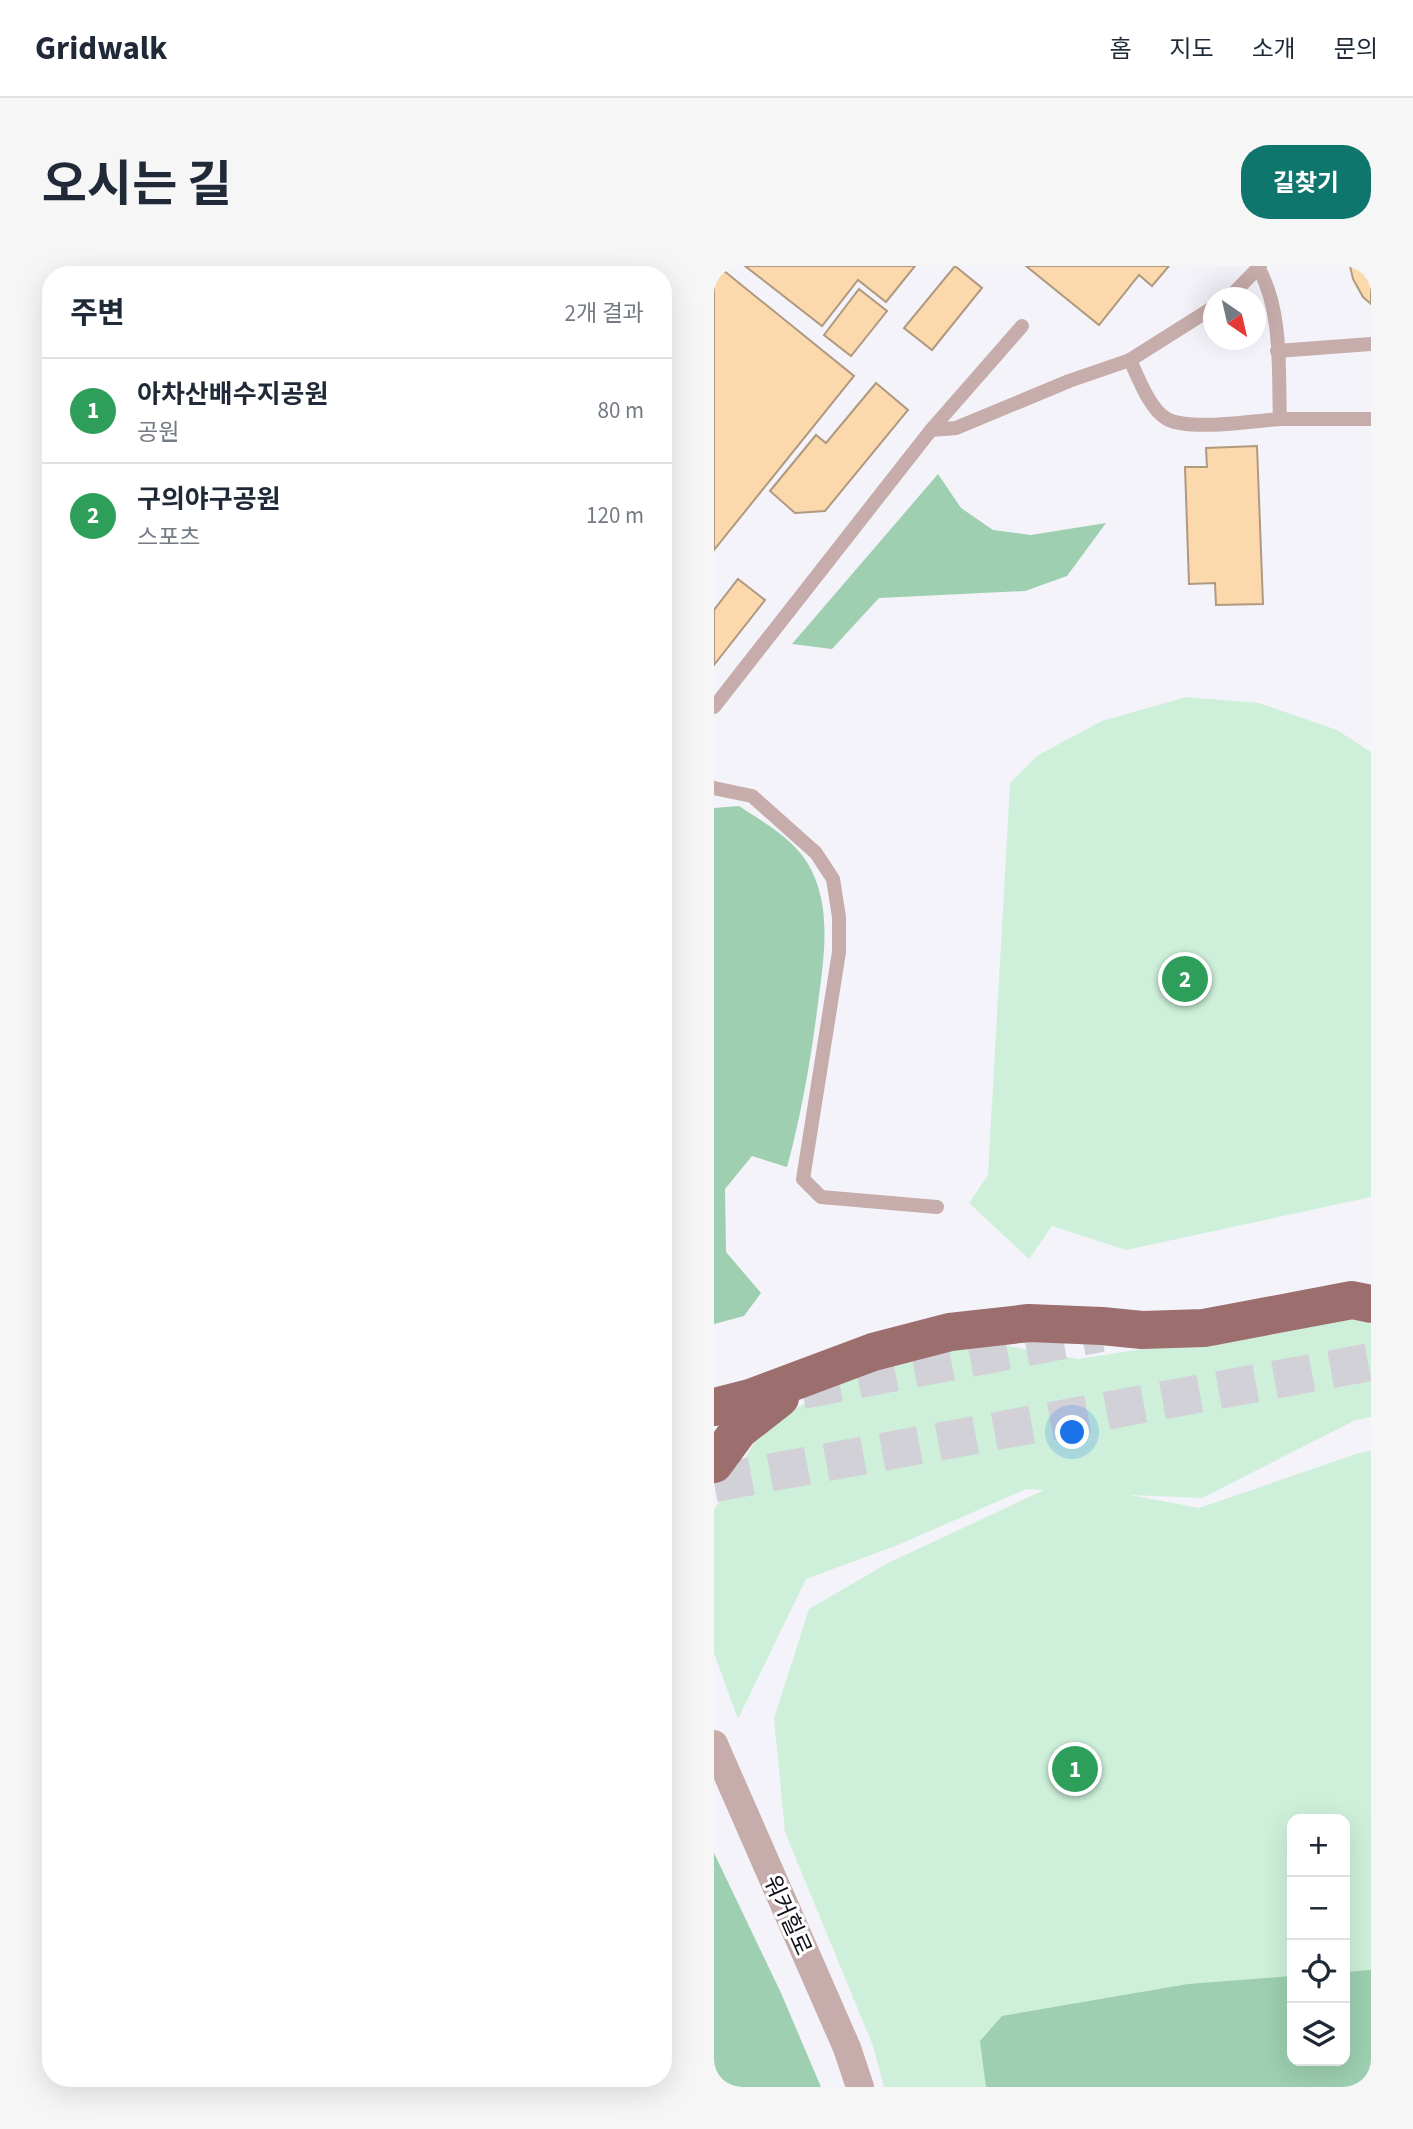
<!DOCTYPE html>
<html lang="ko">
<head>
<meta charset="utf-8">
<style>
  body { margin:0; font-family:"Source Sans 3","Noto Sans KR",sans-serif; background:#f6f6f7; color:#1f2937 }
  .controls { position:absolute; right:21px; bottom:21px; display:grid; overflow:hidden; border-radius:14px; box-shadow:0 7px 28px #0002 }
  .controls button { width:63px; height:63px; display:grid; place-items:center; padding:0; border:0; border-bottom:2px solid #e0e1e3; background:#fff; color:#1f2937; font:35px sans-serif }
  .compass { position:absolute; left:489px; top:21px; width:63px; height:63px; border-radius:50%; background:#fff; box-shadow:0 7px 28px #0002; rotate:146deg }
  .you { position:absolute; left:359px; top:1167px; width:24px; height:24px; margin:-18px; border:5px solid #fff; border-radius:50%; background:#1a73e8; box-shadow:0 0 0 10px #1a73e833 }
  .badge { display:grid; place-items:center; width:46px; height:46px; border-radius:50%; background:#0f766e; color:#fff; font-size:23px; font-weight:700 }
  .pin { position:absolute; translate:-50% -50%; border:4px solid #fff; box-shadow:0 2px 7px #0006 }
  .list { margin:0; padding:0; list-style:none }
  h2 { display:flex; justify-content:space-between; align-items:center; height:91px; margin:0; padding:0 28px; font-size:30px }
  h2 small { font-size:23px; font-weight:400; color:#747a83 }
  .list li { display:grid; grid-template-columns:46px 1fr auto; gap:21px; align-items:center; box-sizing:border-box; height:105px; padding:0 28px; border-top:2px solid #e0e1e3 }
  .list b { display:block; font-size:26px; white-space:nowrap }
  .list p { margin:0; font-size:23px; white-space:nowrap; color:#747a83 }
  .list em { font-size:23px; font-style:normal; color:#747a83 }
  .icon { flex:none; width:38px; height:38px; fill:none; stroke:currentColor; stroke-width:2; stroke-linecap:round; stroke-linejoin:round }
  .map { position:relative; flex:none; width:657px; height:1821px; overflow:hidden; border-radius:28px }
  header { display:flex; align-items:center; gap:42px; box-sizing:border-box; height:98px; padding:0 35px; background:#fff; border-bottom:2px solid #e0e1e3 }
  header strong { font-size:33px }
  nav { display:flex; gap:38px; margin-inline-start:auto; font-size:24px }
  .intro { display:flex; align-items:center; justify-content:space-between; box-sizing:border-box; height:168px; padding:0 42px }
  h1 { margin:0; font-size:49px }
  .button { padding:18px 32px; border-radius:28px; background:#0f766e; color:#fff; font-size:24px; font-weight:700 }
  main { display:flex; gap:42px; padding:0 42px }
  aside { flex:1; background:#fff; border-radius:28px; box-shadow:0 7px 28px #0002 }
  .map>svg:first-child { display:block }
  .green { fill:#cef0da; fill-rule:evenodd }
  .forest { fill:#9dcfb0 }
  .building { fill:#fcd8ad; stroke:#af997f; stroke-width:2 }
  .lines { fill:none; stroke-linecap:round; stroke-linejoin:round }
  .primary-tunnel { stroke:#d2d1d8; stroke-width:38; stroke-dasharray:38 19; stroke-linecap:butt }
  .lane { stroke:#c6acab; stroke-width:14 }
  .street { stroke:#c6acab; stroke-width:28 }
  .primary { stroke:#9c6f6e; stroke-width:38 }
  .labels { text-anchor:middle; stroke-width:6; stroke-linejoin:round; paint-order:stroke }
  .street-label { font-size:23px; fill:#110f1a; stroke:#fff }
</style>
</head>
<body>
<header>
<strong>Gridwalk</strong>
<nav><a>홈</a><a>지도</a><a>소개</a><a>문의</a></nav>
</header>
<div class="intro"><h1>오시는 길</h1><a class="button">길찾기</a></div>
<main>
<aside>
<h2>주변<small>2개 결과</small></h2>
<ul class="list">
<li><span class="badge" style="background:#2e9e5b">1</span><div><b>아차산배수지공원</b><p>공원</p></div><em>80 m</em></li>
<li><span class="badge" style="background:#2e9e5b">2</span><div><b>구의야구공원</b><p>스포츠</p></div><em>120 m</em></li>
</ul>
</aside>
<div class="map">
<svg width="657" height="1821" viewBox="0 0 657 1821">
  <rect width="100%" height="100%" fill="#f4f3fa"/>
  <g class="green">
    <polygon points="472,431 545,437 623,464 657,486 657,931 412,984 338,960 315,993 255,937 274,909 296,517 324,489 388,455"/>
    <path d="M650,1049L657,1060V1151L642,1154L488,1232L416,1229L485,1242L645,1187L657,1185V1821H170L159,1780L71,1566L60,1452L95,1343L174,1297L330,1224L312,1223L184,1279L92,1313L24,1453L0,1387V1244L46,1167L151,1096L267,1075L364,1093ZM578,1553H631V1795H578Z"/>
  </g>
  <g class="forest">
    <polygon points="224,208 247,242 279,264 317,269 392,257 353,310 311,325 165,332 118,383 78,378"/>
    <path d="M25,540C49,556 80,573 94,598C120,642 109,697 103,745C96,798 87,850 73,901L38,890L11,923L12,986L47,1027L30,1050L0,1058V542Z"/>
    <polygon points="0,1587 67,1727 107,1821 0,1821"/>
    <polygon points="657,1704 657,1821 272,1821 266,1775 288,1750 474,1718 578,1710 578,1795 631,1795 631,1706"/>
  </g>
  <g class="building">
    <polygon points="0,0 4,0 140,110 0,284"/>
    <polygon points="31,0 201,0 172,36 144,14 108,60"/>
    <polygon points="241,0 268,22 218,84 190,62"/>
    <polygon points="312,0 455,0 438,20 425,9 385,59"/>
    <polygon points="636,0 657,0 657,38 649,31 639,13"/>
    <polygon points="145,23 173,45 137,90 110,69"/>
    <polygon points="162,117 194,144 111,245 81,247 56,225 102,169 112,177"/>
    <polygon points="543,180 549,338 502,339 501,317 475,318 471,201 493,201 492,182"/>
    <polygon points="24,313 51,334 0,399 0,344"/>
  </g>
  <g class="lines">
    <g class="primary-tunnel">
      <polyline points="88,1124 387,1067"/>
      <polyline points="0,1217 657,1096"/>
    </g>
    <g class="lane">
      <polyline points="515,32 546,0"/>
      <polyline points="563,85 657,78"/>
      <path d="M416,94C424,111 436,144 453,153C476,165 538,155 566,153C564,104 569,47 545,3"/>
      <polyline points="566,153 657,153"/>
      <polyline points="217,164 242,162 355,115 416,94 500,41"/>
      <polyline points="0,441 217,164 308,60"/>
      <polyline points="0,522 38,530 102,587 119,613 125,651 125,686 89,913 107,931 223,941"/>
    </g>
    <polyline class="street" points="0,1478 133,1782 146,1821"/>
    <g class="primary">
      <polyline points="0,1141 36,1132 159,1086 236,1066 315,1057 388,1060 428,1064 490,1062 638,1034 657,1038"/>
      <polyline points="0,1198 25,1164 66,1132"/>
    </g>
  </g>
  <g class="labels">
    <g class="street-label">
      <text transform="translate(74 1649) rotate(66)" y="8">워커힐로</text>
    </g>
  </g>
</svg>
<div class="controls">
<button>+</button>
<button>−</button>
<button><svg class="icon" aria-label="locate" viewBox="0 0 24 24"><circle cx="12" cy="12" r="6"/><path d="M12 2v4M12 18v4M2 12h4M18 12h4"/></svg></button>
<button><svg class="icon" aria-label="layers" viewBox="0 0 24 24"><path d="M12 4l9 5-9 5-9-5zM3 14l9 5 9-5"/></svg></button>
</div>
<svg class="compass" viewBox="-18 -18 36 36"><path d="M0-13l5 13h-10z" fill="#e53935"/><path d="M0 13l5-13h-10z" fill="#747a83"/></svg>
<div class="you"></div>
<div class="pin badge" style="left:361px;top:1503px;background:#2e9e5b">1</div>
<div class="pin badge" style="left:471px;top:713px;background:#2e9e5b">2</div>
</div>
</main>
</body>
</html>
